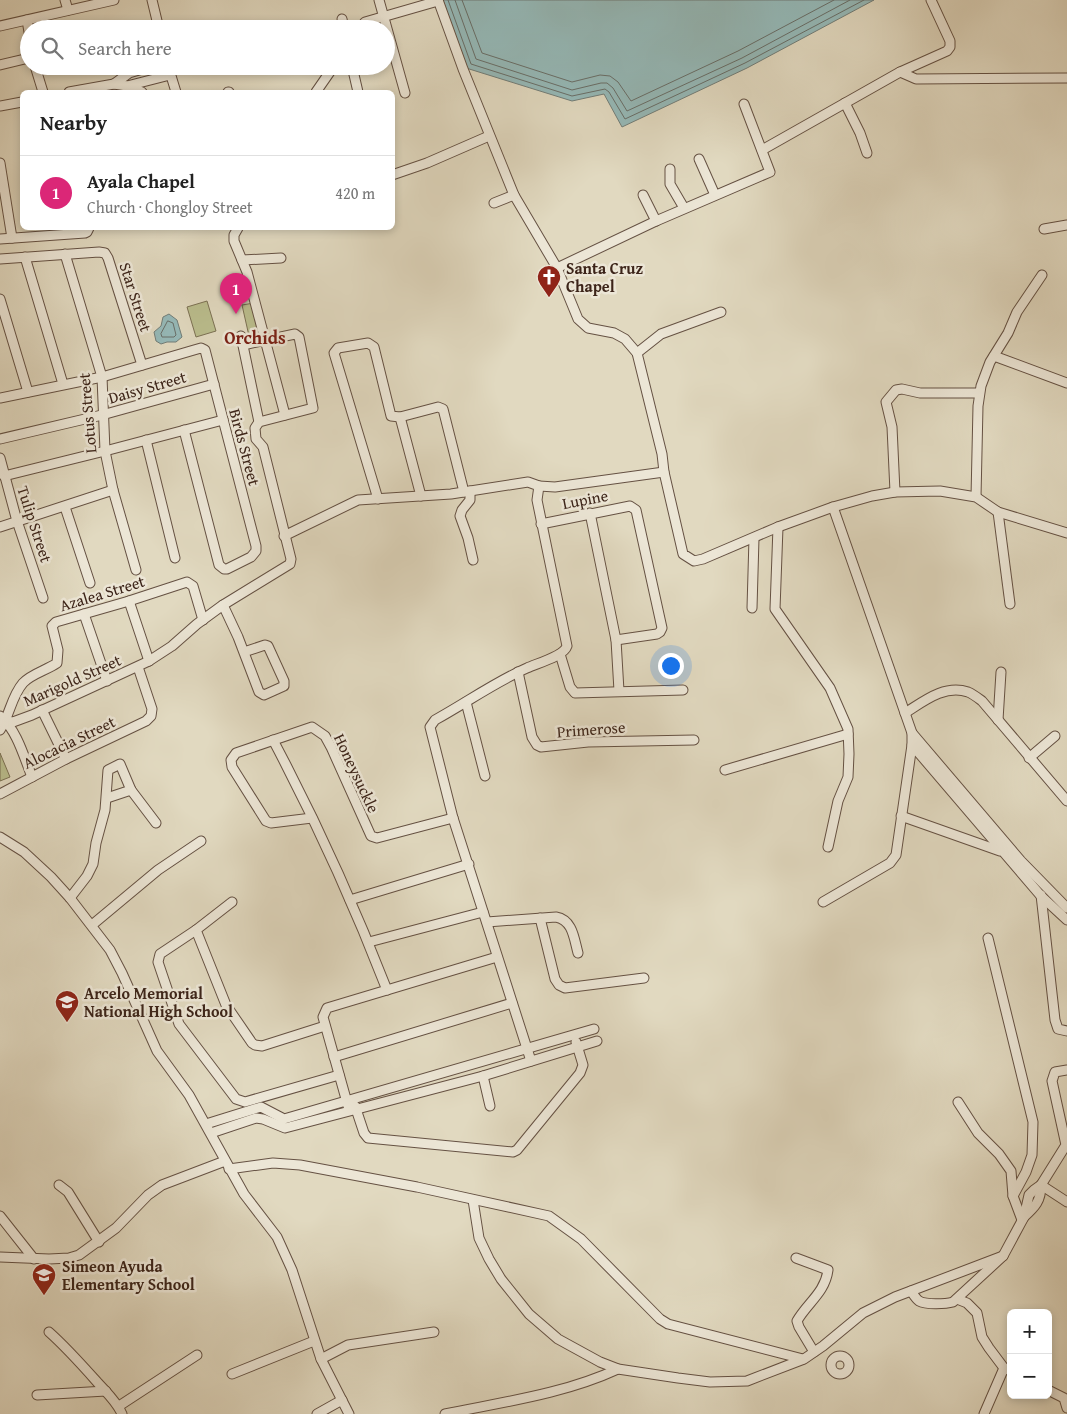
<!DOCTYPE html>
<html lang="en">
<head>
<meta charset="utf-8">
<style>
  body { margin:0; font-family:"Gentium Book Plus",serif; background:#f2f2f2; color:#222 }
  .controls { position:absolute; right:15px; bottom:15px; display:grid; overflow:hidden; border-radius:8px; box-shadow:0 2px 8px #0003 }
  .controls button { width:45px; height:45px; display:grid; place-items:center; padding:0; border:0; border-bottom:1px solid #e0e0e0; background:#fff; color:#222; font:25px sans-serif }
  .you { position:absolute; left:670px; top:665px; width:18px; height:18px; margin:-12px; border:4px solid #fff; border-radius:50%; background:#1a73e8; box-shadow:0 0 0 8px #1a73e833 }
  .badge { display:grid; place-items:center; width:32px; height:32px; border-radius:50%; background:#db2777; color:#fff; font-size:16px; font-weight:700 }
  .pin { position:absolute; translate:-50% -41px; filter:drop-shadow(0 1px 2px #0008) }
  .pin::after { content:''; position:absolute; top:26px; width:18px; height:15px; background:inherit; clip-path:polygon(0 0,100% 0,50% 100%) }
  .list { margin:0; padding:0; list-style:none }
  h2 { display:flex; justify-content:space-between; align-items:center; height:65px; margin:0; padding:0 20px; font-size:21px }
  h2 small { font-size:16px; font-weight:400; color:#767676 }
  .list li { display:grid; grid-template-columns:32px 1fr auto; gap:15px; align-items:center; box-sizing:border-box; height:75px; padding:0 20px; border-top:1px solid #e0e0e0 }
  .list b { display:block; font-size:19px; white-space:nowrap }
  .list p { margin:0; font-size:16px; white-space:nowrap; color:#767676 }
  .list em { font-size:16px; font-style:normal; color:#767676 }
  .icon { flex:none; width:28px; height:28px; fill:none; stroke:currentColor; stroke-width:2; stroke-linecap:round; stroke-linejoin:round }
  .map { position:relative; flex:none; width:1067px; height:1414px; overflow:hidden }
  .search { position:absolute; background:#fff; box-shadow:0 2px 8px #0003; left:20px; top:20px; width:375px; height:55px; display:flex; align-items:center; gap:12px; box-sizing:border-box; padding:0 18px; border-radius:28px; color:#767676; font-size:19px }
  .panel { position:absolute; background:#fff; box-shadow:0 2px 8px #0003; left:20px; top:90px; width:375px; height:140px; border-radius:8px }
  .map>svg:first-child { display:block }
  .green { fill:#babd8d; stroke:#7b7053 }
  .water { fill:#95b9b8; stroke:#717d78 }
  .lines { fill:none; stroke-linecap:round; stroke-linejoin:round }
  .shore { stroke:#686e68; stroke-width:1 }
  .minor-casing { stroke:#655143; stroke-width:11 }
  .minor { stroke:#ece6d6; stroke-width:9 }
  .labels { text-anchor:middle; stroke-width:5; stroke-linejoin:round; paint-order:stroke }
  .poi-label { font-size:16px; font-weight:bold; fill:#3c2419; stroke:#ece6d6; text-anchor:start }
  .street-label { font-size:16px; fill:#3c2419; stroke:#ece6d6 }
  .neighbourhood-label { font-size:18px; font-weight:bold; fill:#7a1f14; stroke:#ece6d6 }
</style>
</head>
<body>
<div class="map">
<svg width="1067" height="1414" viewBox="0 0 1067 1414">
  <rect width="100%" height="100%" fill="#e1d9c0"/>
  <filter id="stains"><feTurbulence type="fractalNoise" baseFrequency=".004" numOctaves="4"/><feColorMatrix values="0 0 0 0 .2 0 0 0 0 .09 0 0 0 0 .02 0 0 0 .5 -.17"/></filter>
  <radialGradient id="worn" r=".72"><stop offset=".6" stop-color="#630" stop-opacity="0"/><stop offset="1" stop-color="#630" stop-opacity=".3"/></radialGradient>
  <g class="green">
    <polygon points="207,301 216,331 196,337 187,307"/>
    <polygon points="254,303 261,333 249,336 242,305"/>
    <polygon points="0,753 10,777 0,781"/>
  </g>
  <g class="water">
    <polygon points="443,0 874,0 747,68 622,127 604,94 572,101 466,68"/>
    <polygon points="169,314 177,320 182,337 176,342 167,342 161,344 156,341 154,332 161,326 163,317"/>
  </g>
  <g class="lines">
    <g class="shore">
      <polyline points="448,0 471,64 572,96 605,89 609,92 625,119 745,63 864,0"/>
      <polyline points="455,0 476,59 572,90 601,83 607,83 613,88 627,111 742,58 850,0"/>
      <polyline points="462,0 482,53 572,82 600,75 610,76 618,82 631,101 738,51 834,0"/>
      <polygon points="168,321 173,323 176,335 174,337 162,337 161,334"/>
    </g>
    <g class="minor-casing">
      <g id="minor">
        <polyline points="65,0 68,10"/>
        <polyline points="152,0 159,29"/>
        <polyline points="379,0 405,93"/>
        <polyline points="438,0 463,69 514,195 557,268 578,319 588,328 614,333 625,339 637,353 662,454 664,472 683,554 694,561 703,559 778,527 833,507 872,496 895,492 940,491 976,497 998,512 1067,533"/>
        <polyline points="342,19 344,29"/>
        <polyline points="27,20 29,32"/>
        <polyline points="0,26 114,0"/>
        <polyline points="359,29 365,22 438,1"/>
        <polyline points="0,65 29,58"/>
        <polyline points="35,66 43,92"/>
        <polyline points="168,66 176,92"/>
        <polyline points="352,66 358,92"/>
        <polyline points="900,72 916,79 1067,78"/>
        <polyline points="114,84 129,73 153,66"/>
        <polyline points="127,86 142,92"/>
        <polyline points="69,92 114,84 127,86 170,75"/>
        <polyline points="228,92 229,92"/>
        <polyline points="316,92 334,66"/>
        <polyline points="845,103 860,133 867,153"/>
        <polyline points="0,106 22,102"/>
        <polyline points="762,150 900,72 947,51 950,47 950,41 931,0"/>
        <polyline points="699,159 715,195"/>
        <polyline points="0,163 12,238"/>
        <polyline points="670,169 670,184 684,208"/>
        <polyline points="392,175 427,163 489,136"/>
        <polyline points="643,195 656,221"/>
        <polyline points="494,203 514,195"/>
        <polyline points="238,228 234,235 234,241 247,272 285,415"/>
        <polyline points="1044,229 1067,225"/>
        <polyline points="0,239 85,233 87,232 89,228"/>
        <polyline points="65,254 102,377 105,451 113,490 136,570"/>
        <polyline points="25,257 63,384"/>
        <polyline points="0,259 99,252 105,253 108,258 142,365"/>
        <polyline points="242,260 281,258"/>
        <polyline points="557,268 656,221 770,172 744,104"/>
        <polyline points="0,299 28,392"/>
        <polyline points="241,336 259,422"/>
        <polyline points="637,353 661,334 721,312"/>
        <polyline points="994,356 1067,383"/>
        <polyline points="0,398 102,377 194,350 201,348 205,350 256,546 256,551 251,557 227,569 224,569 219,565 184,430"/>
        <polyline points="400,417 421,496"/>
        <polyline points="0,439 102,415 214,384"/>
        <polyline points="146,440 175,558"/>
        <polyline points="0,458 17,521 43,598"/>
        <polyline points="4,476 105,451 223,420"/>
        <polyline points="539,486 555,487 664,472"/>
        <polyline points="470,491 470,500 462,510 460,516 468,538 473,560"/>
        <polyline points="895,492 892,427 886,402 896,390 902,389 920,393 979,393"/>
        <polyline points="976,497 978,406 981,386 990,362 1008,333 1017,312 1042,275"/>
        <polyline points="378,499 334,353 338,348 368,343 374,347 391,416 400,417 438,407 443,409 464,492"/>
        <polyline points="65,507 90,583"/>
        <polyline points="998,512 1010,604"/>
        <polyline points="590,513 616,640 619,691"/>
        <polyline points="541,524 630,506 636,510 662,628 660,632 657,634 616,640"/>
        <polyline points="0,527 113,490"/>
        <polyline points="778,527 775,609 830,688 848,729 849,754 848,777 838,801 828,847"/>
        <path d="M284,536L358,500L451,494L528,482L539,486L537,500L567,646C564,656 538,663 527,668C495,682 466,703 435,720L430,727L453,818L531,1061"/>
        <polyline points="129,601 149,661"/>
        <polyline points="223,605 238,637 259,692 264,695 284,686 284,681 268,646 265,645 244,652"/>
        <polyline points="752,608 754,538"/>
        <polyline points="84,614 107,681"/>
        <polyline points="560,654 570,687 575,693 683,690"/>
        <polyline points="518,672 532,737 537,745 541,747 588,742 694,740"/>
        <polyline points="466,702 485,776"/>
        <polyline points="42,710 66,759"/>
        <path d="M905,713C924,701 945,684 968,692C973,694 978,698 982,701L1067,801"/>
        <path d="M0,716C17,730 24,757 32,777"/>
        <polyline points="998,720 1001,672"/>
        <polyline points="6,721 13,722 32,715 149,661 172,646 197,624 223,605 290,564 291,559 263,447 256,439 255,428 259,422 313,408 299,337 295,334 243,345"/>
        <path d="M0,730C10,715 11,697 23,683C31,674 47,670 57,663L58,650L52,626L56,622L129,601L187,582L193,586L203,620"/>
        <polyline points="912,733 1021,861 1067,908"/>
        <path d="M273,740C316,821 354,905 387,990"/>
        <polyline points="912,745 1041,896 1067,920"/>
        <polyline points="1029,758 1055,736"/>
        <polyline points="725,770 848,734"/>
        <polyline points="0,794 66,759 146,721 151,716 152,709 138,667"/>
        <polyline points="107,798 131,790"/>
        <polyline points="901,816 1000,851"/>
        <polyline points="312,818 271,823 266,821 232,767 231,760 236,753 312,727 325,736 331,747 371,836 377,838 453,818"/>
        <polyline points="0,837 24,852 51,877 70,898 110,950 122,973 157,1051 189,1095 244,1194 277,1237 292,1270 321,1359 349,1414"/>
        <polyline points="1041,895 1055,1020 1058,1029 1067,1031"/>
        <polyline points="70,898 87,876 93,864 96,843 105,810 108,770 120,764 131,790 156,823"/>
        <polyline points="350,900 469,864"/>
        <polyline points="232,902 196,930 226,1005 252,1043 255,1045 262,1046 325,1026"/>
        <polyline points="823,902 890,863 896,855 912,745 912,733 833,507"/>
        <polyline points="540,918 555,979 559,985 565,988 644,978"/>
        <path d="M487,922L556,917C573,920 574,939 578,953"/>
        <polyline points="92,925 158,870 201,841"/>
        <polyline points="196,930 160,954 158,962 179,1024 236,1099 245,1102 339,1075"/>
        <polyline points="988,938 1033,1122 1032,1155 1026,1172 1013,1196"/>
        <polyline points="369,942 483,912"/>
        <polyline points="334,1057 512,1003"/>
        <polyline points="483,1076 490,1106"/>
        <polyline points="958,1102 978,1133 999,1154 1011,1171 1013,1196 1022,1220"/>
        <polyline points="348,1106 323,1017 327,1008 497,957"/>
        <polyline points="355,1106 364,1133 368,1138 513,1152 517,1150 580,1073 583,1065 576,1042"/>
        <polyline points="206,1124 261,1107 284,1119 594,1029"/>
        <polyline points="211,1133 256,1118 263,1119 285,1128 483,1076 597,1041"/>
        <polyline points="229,1169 273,1163 300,1165 417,1187 549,1216 581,1239 660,1319 668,1324 803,1359"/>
        <polyline points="59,1185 68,1192 99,1242"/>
        <polyline points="1041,1185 1067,1202"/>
        <polyline points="473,1200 479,1238 489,1259 501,1279 529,1314 558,1339 600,1362 618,1369 678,1378 710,1382 747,1381 804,1359 823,1346 863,1313 895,1297 1003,1256"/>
        <polyline points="0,1216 34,1259"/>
        <path d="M1024,1217C1035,1207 1041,1201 1041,1185"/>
        <polyline points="0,1257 49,1259 69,1258 79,1255 116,1228 148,1195 162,1185 225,1161"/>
        <path d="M796,1258L828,1270C825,1293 807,1303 797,1321L799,1327L814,1352"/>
        <path d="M911,1291C913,1294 916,1299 919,1301C926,1305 946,1304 953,1302L1003,1256L1024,1217L1029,1195L1034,1190L1041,1185L1066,1145L1052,1081L1055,1072L1067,1070"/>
        <polyline points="957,1299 967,1303 977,1313 982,1337 989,1348 1004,1368 1011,1371"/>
        <path d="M49,1332C67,1348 82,1365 98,1383C107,1393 117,1402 122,1414"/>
        <circle cx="840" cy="1365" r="9"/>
        <polyline points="321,1359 348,1345 434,1332"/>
        <polyline points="232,1374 314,1341"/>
        <polyline points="1048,1390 1064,1398 1067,1408"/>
        <polyline points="37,1395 106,1391"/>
        <polyline points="119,1406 197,1355"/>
        <polyline points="317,1414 342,1400"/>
        <path d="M445,1414C503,1402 564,1394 618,1369"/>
        <polyline points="984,1414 1004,1368"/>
      </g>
    </g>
    <use href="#minor" class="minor"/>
  </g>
  <defs>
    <g id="church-pin" transform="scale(1.25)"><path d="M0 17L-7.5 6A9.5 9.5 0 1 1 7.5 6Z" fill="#8f2418" stroke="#ece6d6"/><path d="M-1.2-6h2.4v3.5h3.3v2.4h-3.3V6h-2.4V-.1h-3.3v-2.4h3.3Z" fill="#fff"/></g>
    <g id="school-pin" transform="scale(1.25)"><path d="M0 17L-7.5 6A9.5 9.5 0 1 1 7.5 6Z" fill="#8f2418" stroke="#ece6d6"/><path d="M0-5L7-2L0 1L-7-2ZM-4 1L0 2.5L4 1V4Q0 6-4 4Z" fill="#fff"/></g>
  </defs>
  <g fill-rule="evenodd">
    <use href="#church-pin" x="549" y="277"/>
    <use href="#school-pin" x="67" y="1002"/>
    <use href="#school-pin" x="44" y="1275"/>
  </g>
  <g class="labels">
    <g class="poi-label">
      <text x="566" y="274">Santa Cruz<tspan x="566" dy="18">Chapel</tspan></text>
      <text x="84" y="999">Arcelo Memorial<tspan x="84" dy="18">National High School</tspan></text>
      <text x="62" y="1272">Simeon Ayuda<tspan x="62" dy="18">Elementary School</tspan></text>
    </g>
    <g class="street-label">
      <text transform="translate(136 297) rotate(72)" y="6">Star Street</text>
      <text transform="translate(147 387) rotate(-16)" y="6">Daisy Street</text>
      <text transform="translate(87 413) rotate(-95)" y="6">Lotus Street</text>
      <text transform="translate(245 447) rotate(75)" y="6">Birds Street</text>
      <text transform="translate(585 499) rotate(-11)" y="6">Lupine</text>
      <text transform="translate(35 524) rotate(72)" y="6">Tulip Street</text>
      <text transform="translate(102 593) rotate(-17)" y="6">Azalea Street</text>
      <text transform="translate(72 680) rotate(-24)" y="6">Marigold Street</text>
      <text transform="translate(591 729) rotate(-4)" y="6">Primerose</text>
      <text transform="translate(69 742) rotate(-26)" y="6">Alocacia Street</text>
      <text transform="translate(357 773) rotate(65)" y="6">Honeysuckle</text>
    </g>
    <g class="neighbourhood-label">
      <text x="255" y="344">Orchids</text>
    </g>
  </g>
  <rect width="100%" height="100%" filter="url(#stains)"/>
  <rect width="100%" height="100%" fill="url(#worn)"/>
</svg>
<div class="controls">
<button>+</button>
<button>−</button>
</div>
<div class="you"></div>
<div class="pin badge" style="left:236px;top:314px">1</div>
<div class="search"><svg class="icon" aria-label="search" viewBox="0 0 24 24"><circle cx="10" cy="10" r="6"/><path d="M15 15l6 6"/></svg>Search here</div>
<section class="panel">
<h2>Nearby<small></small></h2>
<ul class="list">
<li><span class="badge">1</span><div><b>Ayala Chapel</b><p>Church · Chongloy Street</p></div><em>420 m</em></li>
</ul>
</section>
</div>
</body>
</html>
